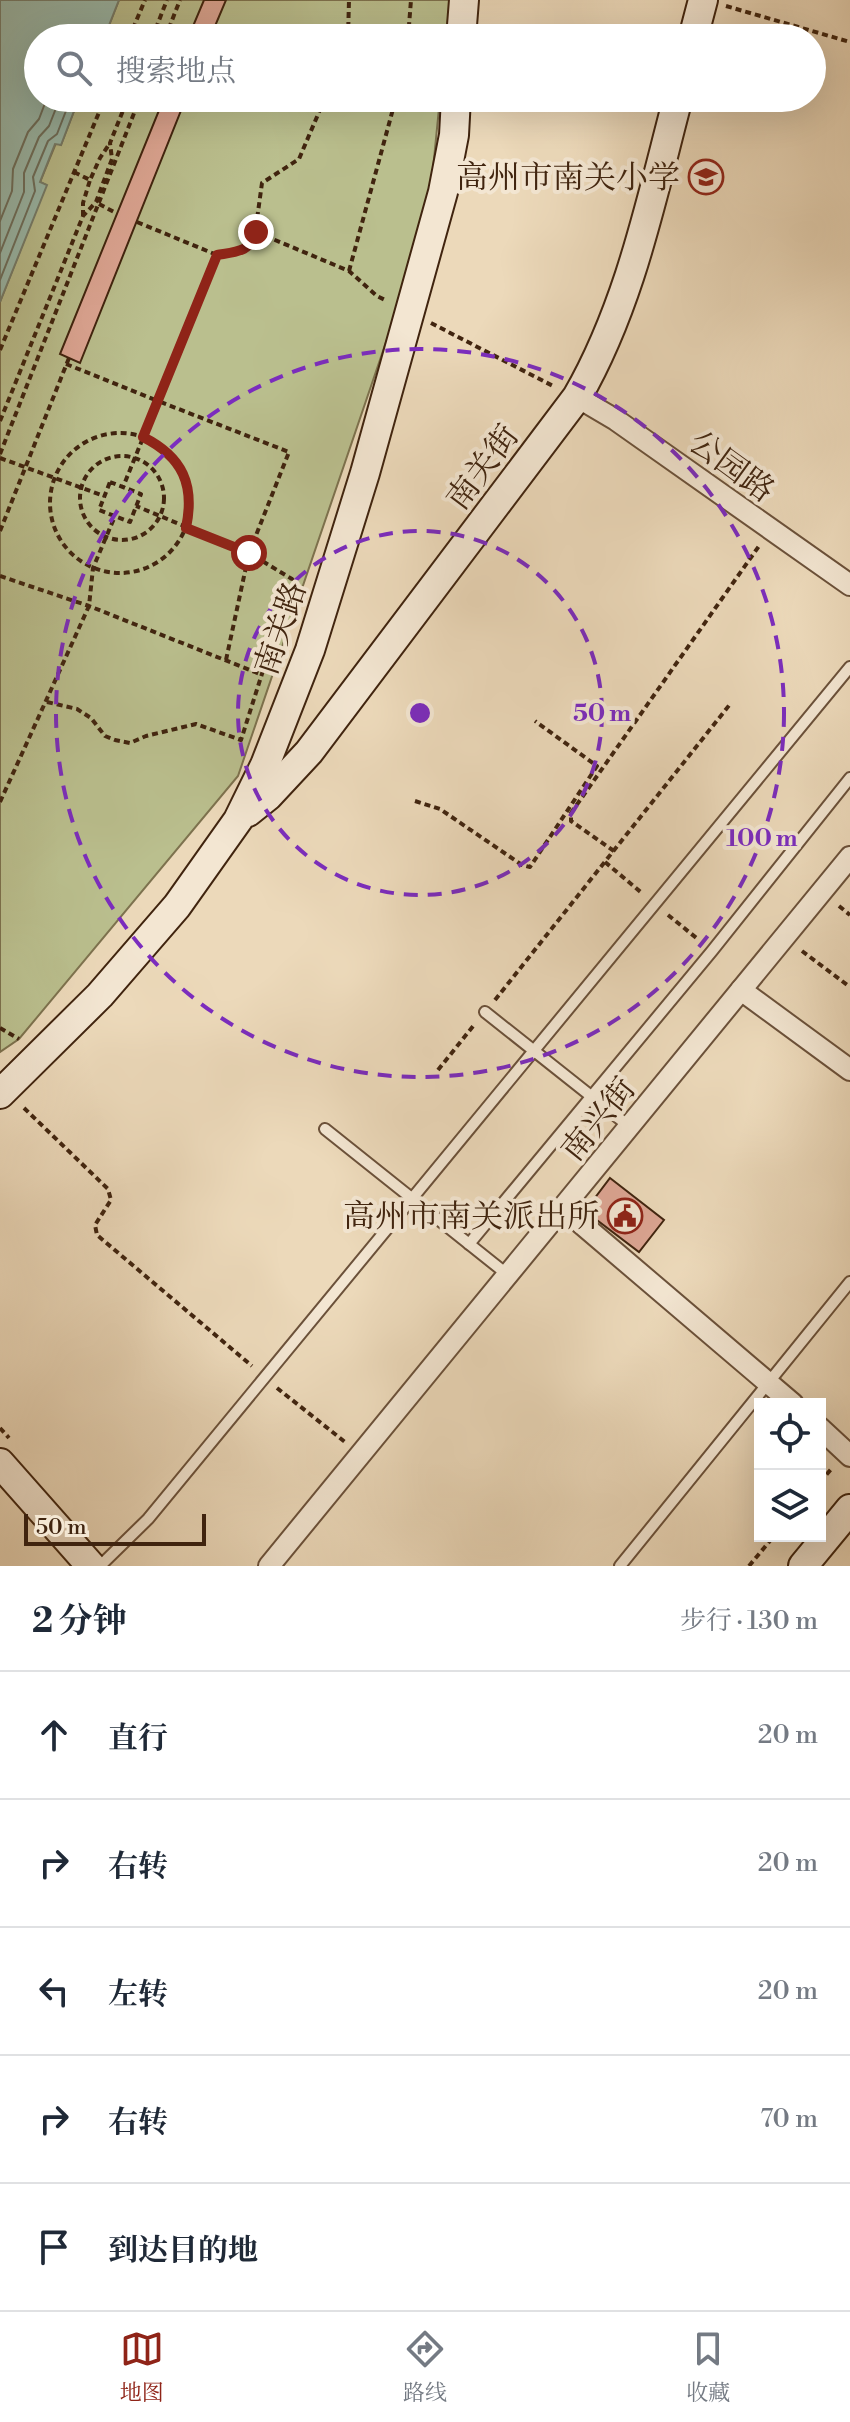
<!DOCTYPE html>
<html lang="zh">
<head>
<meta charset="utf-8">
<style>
  body { margin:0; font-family:"Libre Bodoni","Noto Serif SC",serif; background:#f2f2f3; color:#1f2937 }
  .controls { position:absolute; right:24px; bottom:24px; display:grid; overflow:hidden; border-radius:0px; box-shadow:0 8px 32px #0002 }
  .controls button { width:72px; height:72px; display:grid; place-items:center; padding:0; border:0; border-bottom:2px solid #e0e1e3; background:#fff; color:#1f2937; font:40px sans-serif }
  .scale { position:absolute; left:24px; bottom:20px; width:182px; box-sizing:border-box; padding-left:8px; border:4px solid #40240f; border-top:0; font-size:22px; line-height:28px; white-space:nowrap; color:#40240f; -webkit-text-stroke:6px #f3e6d2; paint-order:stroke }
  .stop { position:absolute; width:24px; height:24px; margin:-18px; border:6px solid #8f2418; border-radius:50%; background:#fff }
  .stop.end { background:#8f2418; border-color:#fff; box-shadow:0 2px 8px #0008 }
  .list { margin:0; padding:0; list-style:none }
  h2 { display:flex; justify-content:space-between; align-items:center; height:104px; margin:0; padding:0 32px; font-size:34px }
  h2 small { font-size:26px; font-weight:400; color:#747a83 }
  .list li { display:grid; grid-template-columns:52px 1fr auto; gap:24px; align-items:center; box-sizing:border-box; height:128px; padding:0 32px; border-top:2px solid #e0e1e3 }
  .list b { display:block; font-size:30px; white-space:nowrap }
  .list em { font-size:26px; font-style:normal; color:#747a83 }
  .icon { flex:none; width:44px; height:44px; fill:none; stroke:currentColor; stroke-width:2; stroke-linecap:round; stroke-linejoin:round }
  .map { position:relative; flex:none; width:850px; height:1566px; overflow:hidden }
  .search { position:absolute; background:#fff; box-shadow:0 8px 32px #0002; left:24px; right:24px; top:24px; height:88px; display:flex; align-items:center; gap:20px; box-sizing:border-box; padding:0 28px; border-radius:44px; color:#747a83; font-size:30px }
  .sheet { height:744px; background:#fff }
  nav { display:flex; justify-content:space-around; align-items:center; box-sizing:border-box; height:112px; border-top:2px solid #e0e1e3; background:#fff; font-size:22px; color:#747a83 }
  nav a { display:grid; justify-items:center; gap:4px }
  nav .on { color:#8f2418 }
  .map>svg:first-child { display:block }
  .green { fill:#babf8e; stroke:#7d724e; stroke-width:2 }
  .water { fill:#99baac; stroke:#757e6d; stroke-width:2 }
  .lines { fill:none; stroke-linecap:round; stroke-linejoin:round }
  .shore { stroke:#6c6f5e; stroke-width:2 }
  .building { fill:#dda694; stroke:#40240f; stroke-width:2 }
  .lane-casing { stroke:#6b513a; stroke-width:14 }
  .street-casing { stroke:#6b513a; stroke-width:24 }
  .secondary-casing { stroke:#40240f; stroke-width:32 }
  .path { stroke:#40240f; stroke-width:4; stroke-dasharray:6 4; stroke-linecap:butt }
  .lane { stroke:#f3e6d2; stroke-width:10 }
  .street { stroke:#f3e6d2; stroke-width:20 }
  .secondary { stroke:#f3e6d2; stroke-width:28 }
  .route { stroke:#8f2418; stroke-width:10 }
  .ring { fill:none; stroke:#7b2cbf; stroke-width:4; stroke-dasharray:14 10 }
  .labels { text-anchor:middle; stroke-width:8; stroke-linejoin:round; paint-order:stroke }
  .poi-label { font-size:32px; fill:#40240f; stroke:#f3e6d2; text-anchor:end }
  .street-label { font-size:32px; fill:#40240f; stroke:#f3e6d2 }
  .centre { fill:#7b2cbf; stroke:#f3e6d2; stroke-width:4 }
  .ring-label { font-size:24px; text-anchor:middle; font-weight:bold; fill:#7b2cbf; stroke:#f3e6d2; stroke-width:8; stroke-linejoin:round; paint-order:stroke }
</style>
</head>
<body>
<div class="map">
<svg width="850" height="1566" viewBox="0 0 850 1566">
  <rect width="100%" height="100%" fill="#ecd9ba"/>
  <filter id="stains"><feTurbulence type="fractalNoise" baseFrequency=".0025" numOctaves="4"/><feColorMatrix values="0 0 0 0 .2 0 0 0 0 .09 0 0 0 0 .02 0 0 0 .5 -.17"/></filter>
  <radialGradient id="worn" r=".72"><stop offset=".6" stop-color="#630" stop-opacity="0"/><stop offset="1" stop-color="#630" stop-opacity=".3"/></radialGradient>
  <g class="green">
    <polygon points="119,0 450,0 446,38 104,38"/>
    <polygon points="79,98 440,98 432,179 398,307 238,776 19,1039 0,1052 0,302 46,185 40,182 56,143 61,145"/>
  </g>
  <polygon class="water" points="0,0 119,0 104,38 38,38 38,98 79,98 61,145 55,144 40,182 47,185 0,302"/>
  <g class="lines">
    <g class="shore">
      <polyline points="0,221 12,191 13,169 28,132 39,119 47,98"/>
      <polyline points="0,253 24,192 24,173 39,137 49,126 60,98"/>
      <polyline points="0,280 35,191 33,177 48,141 57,134 71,98"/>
    </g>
  </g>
  <g class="building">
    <polygon points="204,0 226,0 210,38 188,38"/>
    <polygon points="164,98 186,98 80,363 60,354"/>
    <polygon points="610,1178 664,1220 639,1252 585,1211"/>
  </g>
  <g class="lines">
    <g class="lane-casing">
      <g id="lane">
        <polyline points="485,1012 630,1127"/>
        <polyline points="325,1129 508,1275"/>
        <polyline points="469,1244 712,951 850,778"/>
        <polyline points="100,1566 148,1519 850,667"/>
        <polyline points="620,1566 850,1282"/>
      </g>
    </g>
    <g class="street-casing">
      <g id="street">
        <polyline points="577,397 616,420 850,585"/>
        <polyline points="741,990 850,1070"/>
        <polyline points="563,1208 793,1404"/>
        <polyline points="820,1428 850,1456"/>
        <polyline points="269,1566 850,857"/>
      </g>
    </g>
    <g class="secondary-casing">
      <g id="secondary">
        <polyline points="461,38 464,0"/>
        <polyline points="693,38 703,0"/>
        <path d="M248,812L268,796L309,752L577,397C630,305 651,200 678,98"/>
        <polyline points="0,1094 100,995 177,906 238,820 265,765 310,650 365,473 443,192 454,135 456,98"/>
        <polyline points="0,1463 91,1566"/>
        <polyline points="803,1566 850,1509"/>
      </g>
    </g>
    <g class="path">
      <polyline points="726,6 850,42"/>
      <polyline points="129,38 145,0"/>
      <polyline points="152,38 167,0"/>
      <polyline points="165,38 180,0"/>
      <polyline points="348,38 349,0"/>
      <polyline points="408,38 411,0"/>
      <polyline points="74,172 90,180 100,158 110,143"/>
      <polyline points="99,204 116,213"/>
      <polyline points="83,216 83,203 90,180"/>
      <polyline points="137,222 217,255"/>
      <polyline points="256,232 349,271 377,296 387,301"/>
      <polyline points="349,271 396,98"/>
      <polyline points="431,323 555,387"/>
      <polyline points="0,350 105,98"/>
      <polyline points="66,364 158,401 123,487"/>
      <polyline points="0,421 83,216 96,202 112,159 110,143 128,98"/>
      <circle cx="120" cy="503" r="70"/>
      <polyline points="0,454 140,98"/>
      <circle cx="122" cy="498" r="42"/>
      <polyline points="0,458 104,496"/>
      <polygon points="110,482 141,494 130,522 99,510"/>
      <polyline points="0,531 69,358"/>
      <polyline points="0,576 89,606 260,674"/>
      <polyline points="226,660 249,553 289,452 158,401 217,255 245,249 254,241 262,183 299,159 325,98"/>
      <polyline points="47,702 77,709 91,718 105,736 115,740 130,743 146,736 196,724 241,740 292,579 249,553 136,506"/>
      <polyline points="415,801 440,809 522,865 530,867 597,766 535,721"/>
      <polyline points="0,802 89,606 93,568 115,516"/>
      <polyline points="614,851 571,821 571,813 759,546"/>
      <polyline points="605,862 643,894"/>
      <polyline points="839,906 850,915"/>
      <polyline points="668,915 699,940"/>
      <polyline points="802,951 850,987"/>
      <polyline points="495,1000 731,703"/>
      <polyline points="0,1028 19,1039"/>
      <polyline points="438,1070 474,1025"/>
      <polyline points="24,1108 108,1189 111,1200 95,1225 97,1235 252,1366"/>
      <polyline points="277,1388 345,1442"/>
      <polyline points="0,1428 9,1438"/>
      <polyline points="820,1482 833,1467"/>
      <polyline points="749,1566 774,1536"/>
    </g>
    <use href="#lane" class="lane"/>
    <use href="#street" class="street"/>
    <use href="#secondary" class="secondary"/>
  </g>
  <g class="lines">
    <path class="route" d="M249,553L186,528C195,485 183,457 143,437L217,255C234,252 252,252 256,232"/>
  </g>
  <g class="ring">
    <circle cx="420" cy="713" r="182"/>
    <circle cx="420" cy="713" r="364"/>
  </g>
  <defs>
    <g id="school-ring" transform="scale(1.8)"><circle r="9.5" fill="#f3e6d2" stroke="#8f2418" stroke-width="1.5"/><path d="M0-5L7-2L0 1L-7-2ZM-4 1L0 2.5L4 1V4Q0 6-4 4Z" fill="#8f2418"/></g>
    <g id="civic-ring" transform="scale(1.8)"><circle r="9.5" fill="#f3e6d2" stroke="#8f2418" stroke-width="1.5"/><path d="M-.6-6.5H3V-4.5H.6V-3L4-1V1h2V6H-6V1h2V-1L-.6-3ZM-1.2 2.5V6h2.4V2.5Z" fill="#8f2418"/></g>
  </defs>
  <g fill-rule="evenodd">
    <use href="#school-ring" x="706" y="177"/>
    <use href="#civic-ring" x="625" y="1216"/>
  </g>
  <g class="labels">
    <g class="poi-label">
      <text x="680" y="188">高州市南关小学</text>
      <text x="599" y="1227">高州市南关派出所</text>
    </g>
    <g class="street-label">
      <text transform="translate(732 466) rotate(36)" y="11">公园路</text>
      <text transform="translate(482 467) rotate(-53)" y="11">南关街</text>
      <text transform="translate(280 628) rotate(-71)" y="11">南关路</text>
      <text transform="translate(598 1119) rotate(-51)" y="11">南兴街</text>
    </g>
  </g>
  <circle cx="420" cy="713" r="12" class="centre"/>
  <g class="ring-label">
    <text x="602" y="721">50 m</text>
    <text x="762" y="846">100 m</text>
  </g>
  <rect width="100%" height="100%" filter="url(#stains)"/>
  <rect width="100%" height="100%" fill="url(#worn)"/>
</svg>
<div class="controls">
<button><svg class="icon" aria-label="locate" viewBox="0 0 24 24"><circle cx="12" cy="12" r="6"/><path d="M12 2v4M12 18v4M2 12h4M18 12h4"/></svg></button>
<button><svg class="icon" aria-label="layers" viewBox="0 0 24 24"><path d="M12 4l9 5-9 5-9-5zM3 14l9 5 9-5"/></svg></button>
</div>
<div class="scale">50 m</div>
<div class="stop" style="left:249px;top:553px"></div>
<div class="stop end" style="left:256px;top:232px"></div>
<div class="search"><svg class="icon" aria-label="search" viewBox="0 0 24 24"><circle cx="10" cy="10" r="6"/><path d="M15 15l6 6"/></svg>搜索地点</div>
</div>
<section class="sheet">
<h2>2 分钟<small>步行 · 130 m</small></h2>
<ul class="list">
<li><svg class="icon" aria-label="ahead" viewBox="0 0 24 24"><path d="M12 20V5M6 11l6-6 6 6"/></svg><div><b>直行</b></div><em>20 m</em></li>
<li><svg class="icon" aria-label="right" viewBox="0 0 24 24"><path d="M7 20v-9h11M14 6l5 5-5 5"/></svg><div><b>右转</b></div><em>20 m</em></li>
<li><svg class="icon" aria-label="left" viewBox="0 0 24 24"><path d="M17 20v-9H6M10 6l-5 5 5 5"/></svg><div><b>左转</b></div><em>20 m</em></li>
<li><svg class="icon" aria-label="right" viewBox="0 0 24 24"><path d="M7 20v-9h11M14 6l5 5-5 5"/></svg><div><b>右转</b></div><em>70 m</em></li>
<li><svg class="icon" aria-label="arrive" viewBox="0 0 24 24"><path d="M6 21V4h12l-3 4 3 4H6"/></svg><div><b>到达目的地</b></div></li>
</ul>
</section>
<nav>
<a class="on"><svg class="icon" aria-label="map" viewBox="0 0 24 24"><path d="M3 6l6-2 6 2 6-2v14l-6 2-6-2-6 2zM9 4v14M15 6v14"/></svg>地图</a>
<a><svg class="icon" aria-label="directions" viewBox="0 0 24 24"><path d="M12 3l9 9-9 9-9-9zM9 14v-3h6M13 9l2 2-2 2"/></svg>路线</a>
<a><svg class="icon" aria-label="saved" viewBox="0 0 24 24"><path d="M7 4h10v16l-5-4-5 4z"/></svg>收藏</a>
</nav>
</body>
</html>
